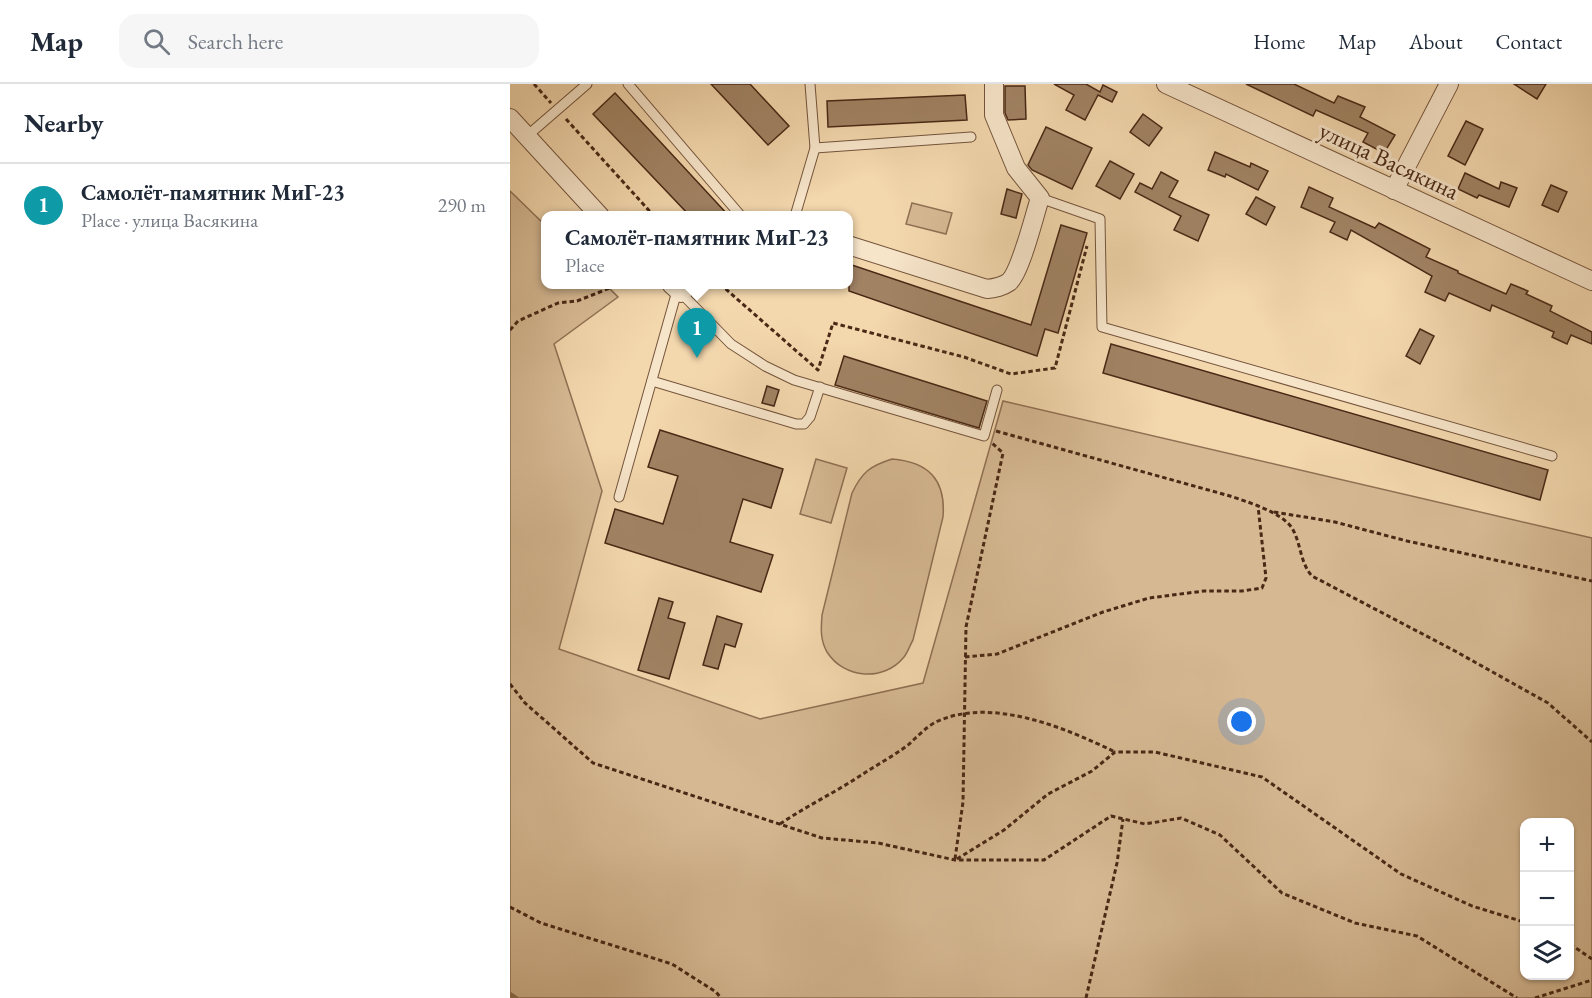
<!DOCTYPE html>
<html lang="en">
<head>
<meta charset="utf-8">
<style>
  body { margin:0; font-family:"EB Garamond",serif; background:#f6f6f7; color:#1f2937 }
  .controls { position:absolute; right:18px; bottom:18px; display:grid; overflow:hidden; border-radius:12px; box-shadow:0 2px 4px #0004 }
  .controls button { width:54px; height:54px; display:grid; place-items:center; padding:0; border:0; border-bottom:2px solid #e0e1e3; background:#fff; color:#1f2937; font:30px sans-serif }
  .you { position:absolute; left:732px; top:638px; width:21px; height:21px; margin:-15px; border:4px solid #fff; border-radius:50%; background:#1a73e8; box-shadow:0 0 0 9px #1a73e833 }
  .badge { display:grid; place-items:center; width:39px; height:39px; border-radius:50%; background:#8f2418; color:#fff; font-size:20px; font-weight:700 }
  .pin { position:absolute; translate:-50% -50px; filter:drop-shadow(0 2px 3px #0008) }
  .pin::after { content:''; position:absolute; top:32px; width:21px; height:18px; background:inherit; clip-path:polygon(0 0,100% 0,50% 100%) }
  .popup { position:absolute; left:31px; top:127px; width:312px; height:78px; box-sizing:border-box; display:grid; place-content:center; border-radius:12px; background:#fff; filter:drop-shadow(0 2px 4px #0005); font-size:20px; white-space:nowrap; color:#747a83 }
  .popup b { font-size:22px; color:#1f2937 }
  .popup::after { content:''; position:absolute; left:50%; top:100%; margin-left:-12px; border:12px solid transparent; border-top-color:#fff }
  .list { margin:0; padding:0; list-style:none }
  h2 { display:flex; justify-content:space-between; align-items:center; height:78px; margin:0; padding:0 24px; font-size:26px }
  h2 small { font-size:20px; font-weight:400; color:#747a83 }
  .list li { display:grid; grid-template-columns:39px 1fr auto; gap:18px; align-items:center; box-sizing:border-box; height:84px; padding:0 24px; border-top:2px solid #e0e1e3 }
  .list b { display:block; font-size:22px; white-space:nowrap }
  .list p { margin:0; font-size:20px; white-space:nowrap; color:#747a83 }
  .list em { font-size:20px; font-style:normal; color:#747a83 }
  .icon { flex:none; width:33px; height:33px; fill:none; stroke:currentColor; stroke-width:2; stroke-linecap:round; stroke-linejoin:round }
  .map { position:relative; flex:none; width:1082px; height:914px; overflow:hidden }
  header { display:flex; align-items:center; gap:36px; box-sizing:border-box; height:84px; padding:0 30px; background:#fff; border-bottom:2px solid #e0e1e3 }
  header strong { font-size:28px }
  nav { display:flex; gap:33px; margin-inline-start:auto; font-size:21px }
  .search { width:420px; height:54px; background:#f6f6f7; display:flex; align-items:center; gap:15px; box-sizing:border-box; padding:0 21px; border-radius:18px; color:#747a83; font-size:22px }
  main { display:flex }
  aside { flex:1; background:#fff }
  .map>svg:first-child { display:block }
  .green { fill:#d6b993; stroke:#907054; stroke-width:1.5; fill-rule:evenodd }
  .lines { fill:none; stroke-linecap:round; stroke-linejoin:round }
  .stream { stroke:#8c6e51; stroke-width:4.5 }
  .building { fill:#a18364; stroke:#492815; stroke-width:1.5 }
  .service-casing { stroke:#74543b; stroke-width:11 }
  .minor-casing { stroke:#74543b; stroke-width:20 }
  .path { stroke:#492815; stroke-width:3; stroke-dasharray:4.5 3; stroke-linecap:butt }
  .service { stroke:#f7e5ca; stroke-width:9 }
  .minor { stroke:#f7e5ca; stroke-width:18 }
  .labels { text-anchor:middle; stroke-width:6; stroke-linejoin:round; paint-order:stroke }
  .street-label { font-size:24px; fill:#492815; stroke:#f7e5ca }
</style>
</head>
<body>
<header>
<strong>Map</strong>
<div class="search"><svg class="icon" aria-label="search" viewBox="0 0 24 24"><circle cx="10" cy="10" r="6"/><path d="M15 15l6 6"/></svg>Search here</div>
<nav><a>Home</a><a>Map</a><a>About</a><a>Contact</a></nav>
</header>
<main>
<aside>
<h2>Nearby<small></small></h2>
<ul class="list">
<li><span class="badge" style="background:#0f9aa8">1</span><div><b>Самолёт-памятник МиГ-23</b><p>Place · улица Васякина</p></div><em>290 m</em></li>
</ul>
</aside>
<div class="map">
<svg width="1082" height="914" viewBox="0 0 1082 914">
  <rect width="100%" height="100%" fill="#f3d7ad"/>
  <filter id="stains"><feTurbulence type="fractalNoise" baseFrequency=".00333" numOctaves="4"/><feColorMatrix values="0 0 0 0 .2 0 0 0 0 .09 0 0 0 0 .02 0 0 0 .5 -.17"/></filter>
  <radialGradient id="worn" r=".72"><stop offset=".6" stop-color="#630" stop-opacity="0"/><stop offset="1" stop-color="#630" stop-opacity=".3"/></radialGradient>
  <g class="green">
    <path d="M0,107L35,141L36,200L96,201L108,213L44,260L92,407L49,565L250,635L413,599L493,317L1082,454V914H0ZM1060,738V892H1014V738Z"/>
    <polygon points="402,119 442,129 436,150 396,140"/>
    <polygon points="306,375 337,384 321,439 290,430"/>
    <path d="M382,375C419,378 436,396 433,433L403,556C400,561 398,568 394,573C374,598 334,595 317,568C310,556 311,544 312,531L342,409C352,388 360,382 382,375Z"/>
  </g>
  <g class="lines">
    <polyline class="stream" points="0,910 6,914"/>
  </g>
  <g class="building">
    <polygon points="201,0 240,0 279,42 258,61"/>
    <polygon points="544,0 576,0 590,8 593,1 607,8 602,18 588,11 575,36 556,26 564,11"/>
    <polygon points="736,0 784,0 824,19 828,12 855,23 850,33 885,51 874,69 853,58 858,49 806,26 803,32"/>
    <polygon points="1004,0 1036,0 1027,15"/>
    <polygon points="495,2 515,2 516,35 498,36 495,29"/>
    <polygon points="105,9 219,132 180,132 83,30"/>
    <polygon points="455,11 457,36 318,43 317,17"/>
    <polygon points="633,30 652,44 639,62 620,48"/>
    <polygon points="956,37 973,45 955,81 938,72"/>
    <polygon points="536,43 582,64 562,105 522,86 518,81"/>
    <polygon points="705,68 740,83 741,79 758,87 748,106 716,90 715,93 698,86"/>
    <polygon points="600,77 624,90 610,115 586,102"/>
    <polygon points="651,88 668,97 659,113 699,131 688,157 664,146 671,132 625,108 630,99 642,105"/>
    <polygon points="955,89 989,105 991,98 1007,104 999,123 969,111 967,114 948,105"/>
    <polygon points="1041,101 1057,108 1048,128 1032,121"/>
    <polygon points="799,103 823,114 819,123 865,144 869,139 920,165 916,173 948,187 948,189 996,210 1001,200 1018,207 1016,210 1042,222 1040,227 1082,248 1082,260 1061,251 1057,260 1042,253 1044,248 982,221 980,227 939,209 935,217 915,208 922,192 841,146 837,156 820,148 825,138 791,123"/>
    <polygon points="497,105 512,110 506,134 491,130"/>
    <polygon points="746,113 765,123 756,141 736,130"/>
    <polygon points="551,141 577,149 548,249 535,245 527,272 339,207 339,180 521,241"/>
    <polygon points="910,245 924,252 910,280 896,272"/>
    <polygon points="601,260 1038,386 1030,416 593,289"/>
    <polygon points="334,272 477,317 469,344 325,301"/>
    <polygon points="257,302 269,306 264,322 252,319"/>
    <polygon points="150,346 273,385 261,424 233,415 220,458 263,471 251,508 95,459 105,425 153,440 168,392 138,383"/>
    <polygon points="149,514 163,518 158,534 175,539 159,595 128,586"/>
    <polygon points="207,532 232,540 225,563 215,560 208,585 193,581"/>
  </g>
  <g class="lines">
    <g class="service-casing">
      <g id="service">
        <polyline points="118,0 231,132"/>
        <polyline points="300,0 305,64 461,53"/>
        <polyline points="17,52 77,0"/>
        <polyline points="530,114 590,135 592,243 1042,372"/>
        <polyline points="285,132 305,64"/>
        <polyline points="171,209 221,260 255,282 284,296 474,352 487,306"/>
        <polyline points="142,297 286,340 294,340 300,333 310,303"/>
        <polyline points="109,413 167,207"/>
      </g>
    </g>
    <g class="minor-casing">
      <g id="minor">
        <polyline points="656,0 1082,197"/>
        <polyline points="0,34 90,132"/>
        <polyline points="884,106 939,0"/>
        <path d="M338,161L477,205C485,204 492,203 499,198C511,187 524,132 530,114L506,84L484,31V0"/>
        <polyline points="161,200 171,209 180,200"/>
      </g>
    </g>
    <g class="path">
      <polyline points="24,0 41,19"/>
      <polyline points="56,35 144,132"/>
      <polyline points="210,200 308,286 323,239 454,273 501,290 545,284 577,162"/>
      <polyline points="0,246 8,237 48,219 67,217 110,200"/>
      <path d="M486,347L720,412C738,418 771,428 782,444C791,459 790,479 802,492L945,567L1038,619L1082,658"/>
      <polyline points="764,428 825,438 897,457 1082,497"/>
      <polyline points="455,573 487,570 593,528 639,514 694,507 732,507 752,504 756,494 748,422"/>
      <polyline points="0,600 15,619 83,679 312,754 368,759 445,776 534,776 601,732 635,740 671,734 710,751 772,809 845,839 907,852 1007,914"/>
      <path d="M270,740C298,721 328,707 356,688C370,679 385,671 398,661C407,653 416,643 426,638C480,612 556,644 605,668"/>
      <polyline points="445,775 453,718 456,543 493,369 482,359"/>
      <polyline points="447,775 494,746 538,710 582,687 605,668 645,668 752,693 891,790 962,822 1014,838"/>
      <polyline points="0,823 31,839 162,880 206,908 211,914"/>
      <polyline points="1060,860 1082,875"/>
      <polyline points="576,914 607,779 613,735"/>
      <polyline points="1025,914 1082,896"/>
    </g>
    <use href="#service" class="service"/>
    <use href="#minor" class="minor"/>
  </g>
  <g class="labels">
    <g class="street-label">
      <text transform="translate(879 77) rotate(25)" y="8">улица Васякина</text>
    </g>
  </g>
  <rect width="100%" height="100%" filter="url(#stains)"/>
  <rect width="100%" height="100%" fill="url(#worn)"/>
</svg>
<div class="controls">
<button>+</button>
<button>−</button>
<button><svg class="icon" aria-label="layers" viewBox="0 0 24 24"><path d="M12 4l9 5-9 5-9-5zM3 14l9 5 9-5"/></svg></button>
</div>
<div class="you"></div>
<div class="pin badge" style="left:187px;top:274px;background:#0f9aa8">1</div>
<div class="popup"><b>Самолёт-памятник МиГ-23</b>Place</div>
</div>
</main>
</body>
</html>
